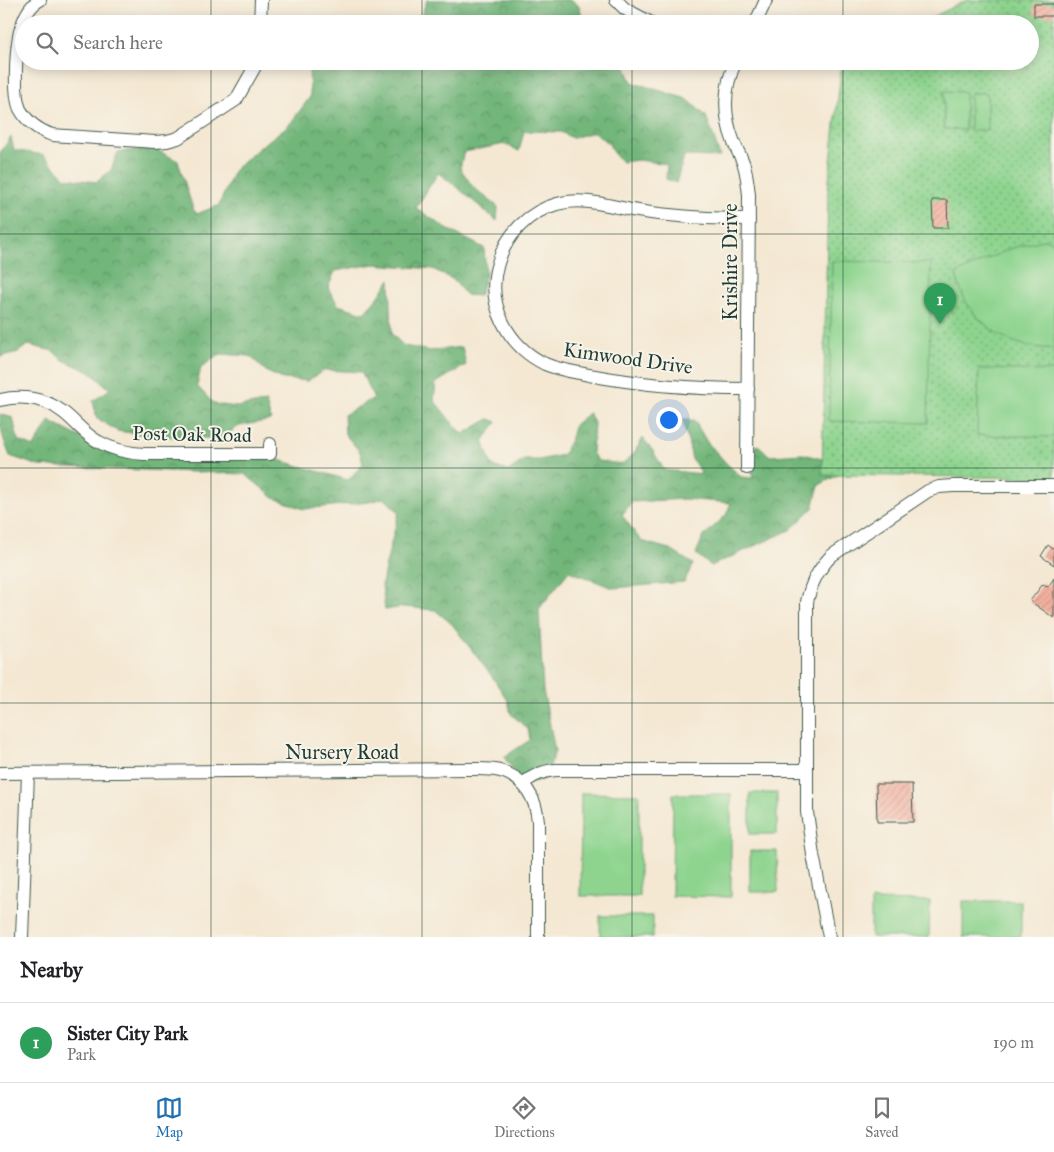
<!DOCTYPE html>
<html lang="en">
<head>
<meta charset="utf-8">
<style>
  body { margin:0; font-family:"IM FELL Great Primer",serif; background:#f2f2f2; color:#202124 }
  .you { position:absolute; left:668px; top:419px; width:18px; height:18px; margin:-12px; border:4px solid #fff; border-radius:50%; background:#1a73e8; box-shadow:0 0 0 8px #1a73e833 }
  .badge { display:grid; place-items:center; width:32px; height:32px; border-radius:50%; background:#1f6fb2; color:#fff; font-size:16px; font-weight:700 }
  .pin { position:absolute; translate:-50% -41px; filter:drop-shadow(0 1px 2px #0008) }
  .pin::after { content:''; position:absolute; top:26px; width:18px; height:15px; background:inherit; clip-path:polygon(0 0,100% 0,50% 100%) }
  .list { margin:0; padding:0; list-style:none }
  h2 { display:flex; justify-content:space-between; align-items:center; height:65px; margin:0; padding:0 20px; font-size:21px }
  h2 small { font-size:16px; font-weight:400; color:#757577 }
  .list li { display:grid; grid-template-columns:32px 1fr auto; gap:15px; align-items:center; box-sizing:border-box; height:80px; padding:0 20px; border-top:1px solid #e0e0e0 }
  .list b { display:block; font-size:19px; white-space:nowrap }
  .list p { margin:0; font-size:16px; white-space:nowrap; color:#757577 }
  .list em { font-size:16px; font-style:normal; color:#757577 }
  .icon { flex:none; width:28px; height:28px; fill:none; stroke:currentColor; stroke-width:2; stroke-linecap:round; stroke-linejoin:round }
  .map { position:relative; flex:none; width:1054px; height:937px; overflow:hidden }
  .search { position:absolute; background:#fff; box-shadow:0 2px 12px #0003; left:15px; right:15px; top:15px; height:55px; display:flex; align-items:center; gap:12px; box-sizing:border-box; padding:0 18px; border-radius:28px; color:#757577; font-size:19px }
  .sheet { height:145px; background:#fff }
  nav { display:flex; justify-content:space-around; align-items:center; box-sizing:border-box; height:70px; border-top:1px solid #e0e0e0; background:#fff; font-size:14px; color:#757577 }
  nav a { display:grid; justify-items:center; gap:2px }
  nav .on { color:#1f6fb2 }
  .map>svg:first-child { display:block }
  .forest { fill:url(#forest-crowns); stroke:#487a57 }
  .park { fill:url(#park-dots); stroke:#568862 }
  .garden { fill:#8ed48f; stroke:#568862 }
  .building { fill:url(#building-hatch) }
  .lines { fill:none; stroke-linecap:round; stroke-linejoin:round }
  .minor-casing { stroke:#3f574c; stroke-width:14 }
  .minor { stroke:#fff; stroke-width:12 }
  .grid { fill:none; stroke:#1f3d34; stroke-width:1; stroke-opacity:0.55 }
  .labels { text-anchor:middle; stroke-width:4; stroke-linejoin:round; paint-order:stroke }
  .street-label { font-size:20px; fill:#1f3d34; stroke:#f7f3e8 }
</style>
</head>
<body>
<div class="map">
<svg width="1054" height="937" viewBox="0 0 1054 937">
  <defs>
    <pattern id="forest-crowns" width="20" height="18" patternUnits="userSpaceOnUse" patternTransform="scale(1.25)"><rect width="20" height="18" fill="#72b67a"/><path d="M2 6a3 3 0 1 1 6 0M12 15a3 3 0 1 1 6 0" fill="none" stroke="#5d9565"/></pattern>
    <pattern id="park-dots" width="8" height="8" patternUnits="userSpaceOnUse" patternTransform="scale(1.25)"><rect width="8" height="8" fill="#8ed48f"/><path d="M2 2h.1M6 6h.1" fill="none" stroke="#73ad76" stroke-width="1.8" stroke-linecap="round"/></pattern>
    <pattern id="building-hatch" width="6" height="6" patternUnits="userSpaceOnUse" patternTransform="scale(1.25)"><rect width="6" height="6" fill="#f4b1a0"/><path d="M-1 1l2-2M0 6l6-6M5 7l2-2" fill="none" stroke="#c59183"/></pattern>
  </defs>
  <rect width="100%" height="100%" fill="#f7f3e8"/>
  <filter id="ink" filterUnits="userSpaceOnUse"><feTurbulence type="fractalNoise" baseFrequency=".02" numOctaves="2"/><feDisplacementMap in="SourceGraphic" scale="10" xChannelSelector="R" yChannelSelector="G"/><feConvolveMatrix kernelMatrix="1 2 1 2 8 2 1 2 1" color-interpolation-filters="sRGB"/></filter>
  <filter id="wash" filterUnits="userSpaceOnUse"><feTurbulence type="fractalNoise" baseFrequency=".0096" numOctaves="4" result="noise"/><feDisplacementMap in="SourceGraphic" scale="20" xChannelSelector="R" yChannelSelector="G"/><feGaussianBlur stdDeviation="1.12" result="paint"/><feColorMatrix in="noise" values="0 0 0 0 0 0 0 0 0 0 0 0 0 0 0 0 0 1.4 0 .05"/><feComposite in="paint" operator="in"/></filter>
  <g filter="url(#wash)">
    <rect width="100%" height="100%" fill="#f4e8d3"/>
    <g class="forest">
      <polygon points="427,0 572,0 580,7 583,24 418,24"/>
      <path d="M314,61H337L378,66L387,61H623L632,82L687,99L706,116L713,135L720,157L684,156L676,183L666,179L667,164L638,160L622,162L614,154L609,144L594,132L572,138L561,132L524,131L519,151L505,144L464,152L460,168L473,187L498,207L497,221L452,183L438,173L416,208L447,229L484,248L486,275L479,296L466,295L454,280L433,269L374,264L335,271L328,288L338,305L364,313L379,296L390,279L392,334L404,346L430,351L462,347L466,365L436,383L434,400L449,419L463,434L489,419L497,422L483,441L492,466L508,471L524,460H539L563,455L570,441L575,424L589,413L594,423L592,453L598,461L622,464L633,455L643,438L653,451L664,470L702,474L692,459L683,420H694L707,442L727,464L741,477L753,478L749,456L758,445L770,456L803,454L822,459L842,473L819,485L813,508L790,530L711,566L696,554L703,537L726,515L731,503L685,499L632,502L622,515L641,541L669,549L693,564L684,582L613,588L569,571L539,609L543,690L555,751L546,778L528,783L515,773L504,757L530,740L528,729L511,714L508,701L493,678L452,624L435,610L404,607L385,610L382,585L385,568L399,512L384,498L369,502L304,509L274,498L245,474L39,466L10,456C4,441 0,431 0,414L13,418L18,440L34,447L49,421L106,451L246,456L279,460L348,480L363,464L360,452L345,434L344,415L374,398L361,372L324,370L308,381L283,379L267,372L250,356L221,354L201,367L197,386L214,404L237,407L266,402L271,420L239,426L221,438H200L154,436L117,431L97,418L93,401L110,389L90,372L61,359L53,351L28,345L18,352L0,357V153L11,137L14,150L44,155L65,178L97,182L111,170L118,152L153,148L178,161L193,209L197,214L219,205L235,169L259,148L290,124L310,97L309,65Z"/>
    </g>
    <polygon class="park" points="967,0 1054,0 1054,478 822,475 828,189 842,61 1030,61 1030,24 919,24"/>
    <g class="garden">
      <polygon points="944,91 965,92 965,130 944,129"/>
      <rect x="970" y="93" width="17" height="37"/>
      <path d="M1046,239L1054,243V348C1022,350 990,335 971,309C963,299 959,286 956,274L1009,249Z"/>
      <polygon points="832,261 931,263 928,423 829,421"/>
      <polygon points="979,369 1054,371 1054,437 977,435"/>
      <polygon points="581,793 639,794 639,896 580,896"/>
      <rect x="750" y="793" width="27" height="41"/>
      <polygon points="673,794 731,794 731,897 672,896"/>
      <polygon points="750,851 777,851 778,892 750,892"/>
      <polygon points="871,900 930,901 929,937 871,937"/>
      <rect x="963" y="901" width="58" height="36"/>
      <rect x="600" y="916" width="53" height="21"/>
    </g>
    <g id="blocks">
      <g class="building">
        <rect x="1034" y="4" width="20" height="12"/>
        <polygon points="932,200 947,200 948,228 933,228"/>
        <polygon points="1048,545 1054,550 1054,565 1041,556"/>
        <polygon points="1054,578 1054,618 1030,601 1043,584 1048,587"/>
        <polygon points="876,784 912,784 913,822 877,822"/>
      </g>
    </g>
  </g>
  <g filter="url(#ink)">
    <use href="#blocks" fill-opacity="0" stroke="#3f574c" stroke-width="1"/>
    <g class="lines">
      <g class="minor-casing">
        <g id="minor">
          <path d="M40,0C30,5 24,18 21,28C16,44 13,94 20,109C27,122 38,130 52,135L155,142L167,141L178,138L236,100L257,63V61"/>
          <polyline points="616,0 625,9 653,24"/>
          <polyline points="260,24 261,0"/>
          <polyline points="755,24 766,0"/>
          <path d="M736,61C724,86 723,114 733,140C736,149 741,156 744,165C747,175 748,185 749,195L747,468"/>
          <path d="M748,389C695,389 642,385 589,375C575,372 559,370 545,364C508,346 485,304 498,263C506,235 528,212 557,204C582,197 606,205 632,210C644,212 657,214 669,215C696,218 722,219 749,219"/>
          <path d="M0,400C22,395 45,398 63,412C76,422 85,435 99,442C113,450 128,453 144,454H270V444"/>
          <path d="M0,773L468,769C478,769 490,768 500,771C524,777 536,798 538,821V937"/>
          <path d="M522,784C533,776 542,771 556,770H807"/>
          <polyline points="22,937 28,773"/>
          <path d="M829,937L813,855L807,812V602C811,583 818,570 831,556L928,491L939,487L953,486H1054"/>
        </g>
      </g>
      <use href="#minor" class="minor"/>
    </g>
  </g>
  <path class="grid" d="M211,0V24M422,0V24M632,0V24M843,0V24M211,61V937M422,61V937M632,61V937M843,61V937M0,234H1054M0,468H1054M0,703H1054"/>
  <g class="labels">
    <g class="street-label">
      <text transform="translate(730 262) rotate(-90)" y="7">Krishire Drive</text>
      <text transform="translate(628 358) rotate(8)" y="7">Kimwood Drive</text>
      <text transform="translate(192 434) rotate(1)" y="7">Post Oak Road</text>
      <text x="342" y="759">Nursery Road</text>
    </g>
  </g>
</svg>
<div class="you"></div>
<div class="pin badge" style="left:940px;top:324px;background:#2e9e5b">1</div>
<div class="search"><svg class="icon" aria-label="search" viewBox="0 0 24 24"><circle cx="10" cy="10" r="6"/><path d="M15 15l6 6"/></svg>Search here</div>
</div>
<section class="sheet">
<h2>Nearby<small></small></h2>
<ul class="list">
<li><span class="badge" style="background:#2e9e5b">1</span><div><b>Sister City Park</b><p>Park</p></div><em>190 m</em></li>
</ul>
</section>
<nav>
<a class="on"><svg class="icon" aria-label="map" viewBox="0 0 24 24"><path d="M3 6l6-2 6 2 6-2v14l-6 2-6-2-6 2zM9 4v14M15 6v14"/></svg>Map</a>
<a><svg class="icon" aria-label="directions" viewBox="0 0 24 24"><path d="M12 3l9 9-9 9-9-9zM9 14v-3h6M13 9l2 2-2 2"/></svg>Directions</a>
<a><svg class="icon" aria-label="saved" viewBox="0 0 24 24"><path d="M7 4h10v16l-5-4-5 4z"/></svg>Saved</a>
</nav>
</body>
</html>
